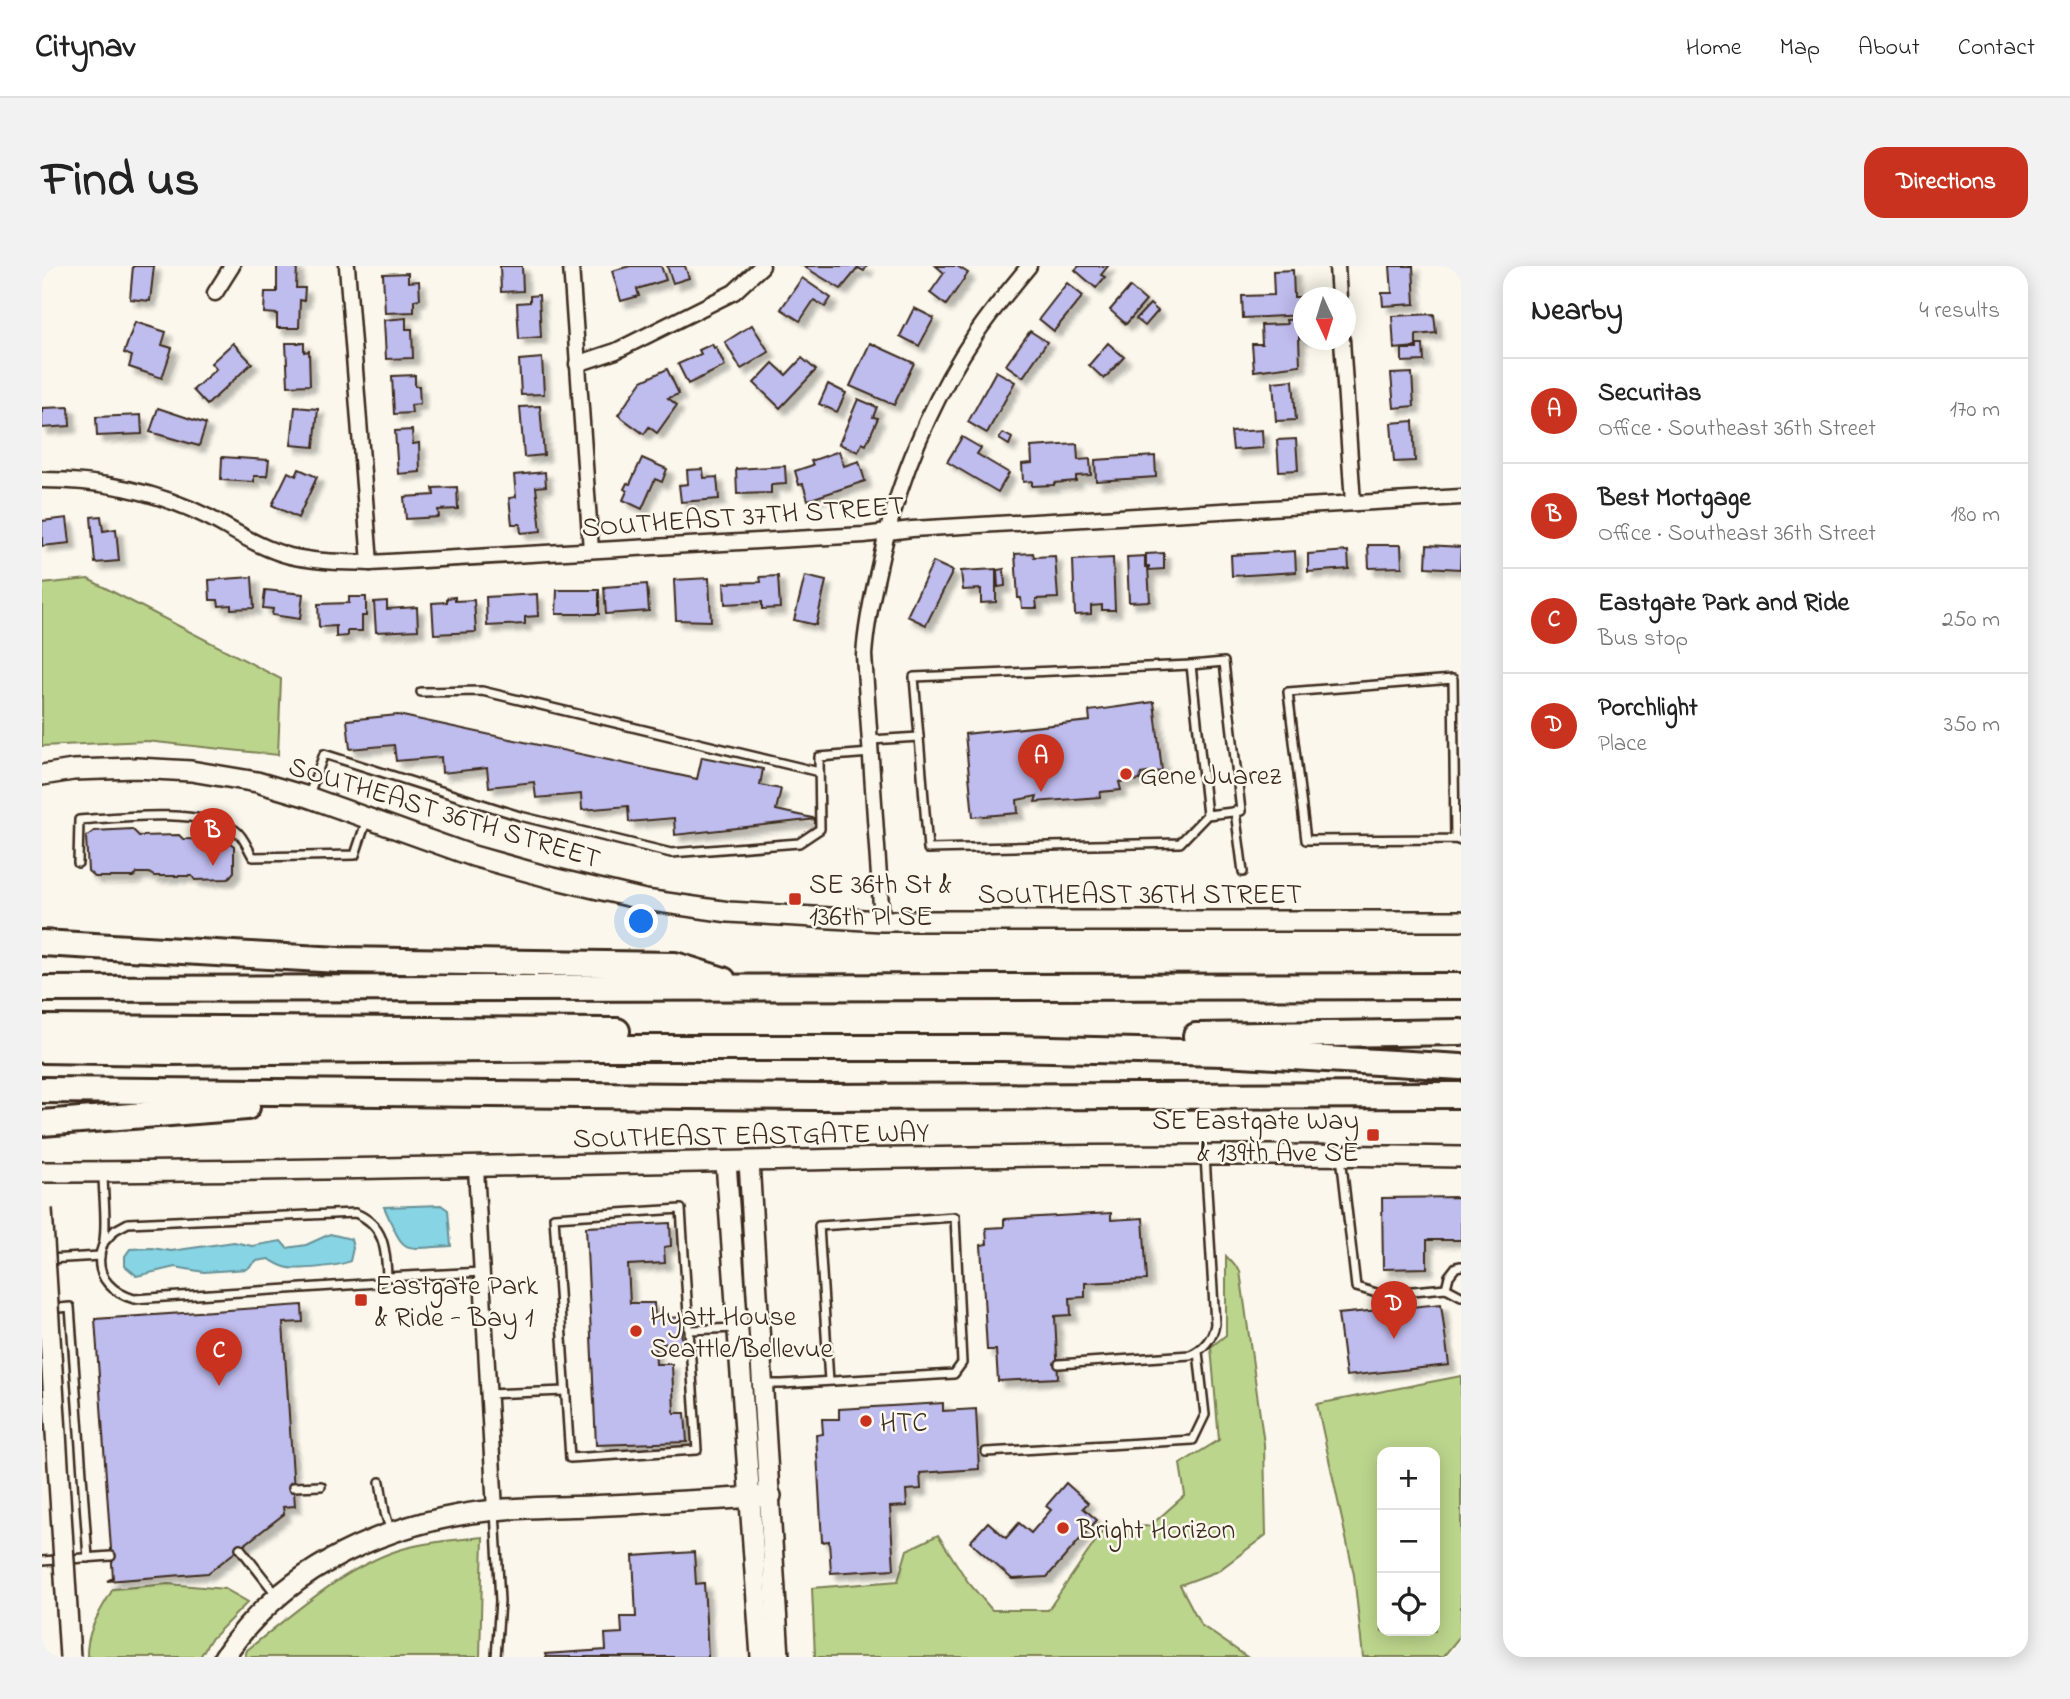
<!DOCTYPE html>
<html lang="en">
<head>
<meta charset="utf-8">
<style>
  body { margin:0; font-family:"Indie Flower",sans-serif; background:#f2f2f2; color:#222 }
  .controls { position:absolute; right:21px; bottom:21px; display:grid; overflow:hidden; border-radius:14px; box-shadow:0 4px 18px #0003 }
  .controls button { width:63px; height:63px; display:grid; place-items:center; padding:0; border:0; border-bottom:2px solid #e0e0e0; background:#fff; color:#222; font:35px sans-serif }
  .compass { position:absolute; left:1251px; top:21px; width:63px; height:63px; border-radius:50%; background:#fff; box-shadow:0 4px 18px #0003; rotate:176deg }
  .you { position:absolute; left:600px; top:656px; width:24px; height:24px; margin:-18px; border:5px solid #fff; border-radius:50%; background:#1a73e8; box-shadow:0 0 0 10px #1a73e833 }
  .badge { display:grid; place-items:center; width:46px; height:46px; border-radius:50%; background:#c8321e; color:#fff; font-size:23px; font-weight:700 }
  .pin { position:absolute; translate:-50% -58px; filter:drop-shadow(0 2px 4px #0008) }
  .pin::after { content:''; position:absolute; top:37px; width:24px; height:21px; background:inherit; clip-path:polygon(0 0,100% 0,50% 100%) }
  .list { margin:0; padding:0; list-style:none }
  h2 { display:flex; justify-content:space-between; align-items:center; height:91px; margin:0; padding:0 28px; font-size:30px }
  h2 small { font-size:23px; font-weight:400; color:#767676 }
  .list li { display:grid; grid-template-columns:46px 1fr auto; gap:21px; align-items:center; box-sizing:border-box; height:105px; padding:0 28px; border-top:2px solid #e0e0e0 }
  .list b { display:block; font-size:26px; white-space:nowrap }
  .list p { margin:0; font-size:23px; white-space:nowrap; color:#767676 }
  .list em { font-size:23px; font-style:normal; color:#767676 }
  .icon { flex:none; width:38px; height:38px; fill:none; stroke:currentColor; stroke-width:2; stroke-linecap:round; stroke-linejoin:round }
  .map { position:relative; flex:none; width:1419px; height:1391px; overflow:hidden; border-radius:21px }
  header { display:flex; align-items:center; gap:42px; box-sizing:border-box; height:98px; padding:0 35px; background:#fff; border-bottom:2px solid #e0e0e0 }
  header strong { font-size:33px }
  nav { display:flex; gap:38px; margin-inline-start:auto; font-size:24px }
  .intro { display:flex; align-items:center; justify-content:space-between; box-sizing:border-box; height:168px; padding:0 42px }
  h1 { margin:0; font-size:49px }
  .button { padding:18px 32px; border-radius:21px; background:#c8321e; color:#fff; font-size:24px; font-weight:700 }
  main { display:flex; gap:42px; padding:0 42px }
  aside { flex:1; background:#fff; border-radius:21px; box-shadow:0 4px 18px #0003 }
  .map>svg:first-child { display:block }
  .green { fill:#bcd58c; stroke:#7c8055; stroke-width:2; fill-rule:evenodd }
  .water { fill:#86d4e4; stroke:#689095; stroke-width:2 }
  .building { fill:#bfbcee; stroke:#3b2a1e; stroke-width:2; filter:url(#shadow) }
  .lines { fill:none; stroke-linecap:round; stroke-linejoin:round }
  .lane-casing { stroke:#3b2a1e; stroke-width:12 }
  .street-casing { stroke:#3b2a1e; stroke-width:19 }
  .secondary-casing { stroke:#3b2a1e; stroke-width:24 }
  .highway-casing { stroke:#3b2a1e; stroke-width:30 }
  .lane { stroke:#fbf7ec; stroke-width:7 }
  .street { stroke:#fbf7ec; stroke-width:14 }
  .secondary { stroke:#fbf7ec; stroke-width:19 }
  .highway { stroke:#fbf7ec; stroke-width:24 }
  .secondary-bridge-casing { stroke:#3b2a1e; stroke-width:24; stroke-linecap:butt }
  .secondary-bridge { stroke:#fbf7ec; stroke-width:19 }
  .poi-dot { fill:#c8321e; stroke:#fbf7ec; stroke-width:2.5 }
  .labels { text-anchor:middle; stroke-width:5; stroke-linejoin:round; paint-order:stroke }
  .street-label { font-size:28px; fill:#3b2a1e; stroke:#fbf7ec }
  .poi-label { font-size:28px; fill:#3b2a1e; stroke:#fbf7ec; text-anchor:start }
</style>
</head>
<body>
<header>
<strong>Citynav</strong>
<nav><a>Home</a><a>Map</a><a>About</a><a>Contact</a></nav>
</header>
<div class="intro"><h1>Find us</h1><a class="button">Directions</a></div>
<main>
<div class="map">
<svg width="1419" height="1391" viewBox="0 0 1419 1391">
  <defs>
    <filter id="shadow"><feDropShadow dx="6" dy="6" stdDeviation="2" flood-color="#0004"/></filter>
  </defs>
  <rect width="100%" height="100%" fill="#fbf7ec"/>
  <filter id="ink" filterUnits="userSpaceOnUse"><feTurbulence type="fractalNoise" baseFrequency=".0143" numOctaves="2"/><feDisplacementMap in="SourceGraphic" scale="14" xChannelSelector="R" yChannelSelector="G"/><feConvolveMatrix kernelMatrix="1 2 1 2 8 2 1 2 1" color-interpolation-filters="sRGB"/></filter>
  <g filter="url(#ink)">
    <g class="green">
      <polygon points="46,313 239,413 236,489 104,475 0,480 0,318"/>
      <polygon points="1184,990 1198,1005 1222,1178 1224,1269 1176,1305 1138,1319 1159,1359 1205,1391 773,1391 770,1322 856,1315 865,1284 896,1269 926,1316 950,1344 1006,1344 1062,1263 1108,1260 1143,1229 1138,1198 1177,1174 1169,1081 1184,1069"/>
      <path d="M1419,1110V1369L1401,1391H1321L1312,1309L1275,1138ZM1340,1186H1393V1365H1340Z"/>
      <path d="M441,1271L438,1391H203L205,1384C251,1348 301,1302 357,1284C384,1276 413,1274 441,1271Z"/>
      <path d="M126,1318L183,1323L206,1336L168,1374L158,1391H45C44,1365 58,1345 71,1323Z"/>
    </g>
    <g class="water">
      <path d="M399,939L406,944L409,980C356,983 364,989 342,941Z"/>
      <path d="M288,968L309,973L311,982L308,995C299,1000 258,1004 247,1002C239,1001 234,997 227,993L214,995L205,1003L162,1006L133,1001L95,1010L83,1000V990L88,983L110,982L129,985L192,976L210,980L239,975L245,982L264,979Z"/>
    </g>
    <g class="building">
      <polygon points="91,0 112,0 108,35 88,33"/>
      <polygon points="235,0 255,0 254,22 263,22 262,35 258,34 257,62 235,62 235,48 222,47 223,26 235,26"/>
      <polygon points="458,0 480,0 481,25 459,26"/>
      <polygon points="588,0 619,0 624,14 595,23 597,30 579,35 570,5"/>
      <polygon points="625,0 643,0 647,12 631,17"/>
      <polygon points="761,0 825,0 822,5 816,2 799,23"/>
      <polygon points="894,0 915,0 926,7 904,39 888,27 902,7"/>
      <polygon points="1037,0 1066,0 1059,9 1063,11 1054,22 1033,4"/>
      <polygon points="1348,0 1371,0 1373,38 1341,40 1340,27 1350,27"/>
      <polygon points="1251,4 1252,31 1262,31 1262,49 1201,52 1200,30 1232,29 1231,5"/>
      <polygon points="366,7 366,16 377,15 378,33 372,34 372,46 343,47 341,8"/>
      <polygon points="760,12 789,32 783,41 772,34 758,55 739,43"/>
      <polygon points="1025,17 1041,30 1012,65 997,53"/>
      <polygon points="1088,21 1104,35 1084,58 1068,44"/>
      <polygon points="497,29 499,71 477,73 475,37 488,36 488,30"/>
      <polygon points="1108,38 1116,45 1103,60 1094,53"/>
      <polygon points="872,42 892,52 877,80 858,70"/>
      <polygon points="1392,48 1394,67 1374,69 1374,81 1352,83 1350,50"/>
      <polygon points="364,52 364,63 370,63 371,92 344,93 342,54"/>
      <polygon points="1262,53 1262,71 1257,71 1258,99 1212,105 1210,78 1220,78 1219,59 1245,58 1244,54"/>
      <polygon points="93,56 124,66 120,79 130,82 120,112 87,101 90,90 82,87"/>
      <polygon points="710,59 727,86 699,103 683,76"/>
      <polygon points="988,65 1005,76 981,111 964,99"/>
      <polygon points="191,77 210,97 165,139 151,124 174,103 169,97"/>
      <polygon points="244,77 262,77 262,86 267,85 268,119 246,120"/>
      <polygon points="828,77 872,97 852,139 808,120"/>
      <polygon points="1066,77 1082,91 1062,113 1047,99"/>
      <polygon points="670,78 672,82 674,81 683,100 646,118 636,98 659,88 657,84"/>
      <polygon points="1375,79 1381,79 1382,95 1360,96 1360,83 1375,83"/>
      <polygon points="500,92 502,128 479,129 477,94"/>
      <polygon points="760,92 774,104 738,142 712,117 731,97 744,109"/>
      <polygon points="625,103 637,128 626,132 635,139 615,167 607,161 602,168 576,149 600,115"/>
      <polygon points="954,105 973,116 945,167 926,156"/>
      <polygon points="1370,107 1372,140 1352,142 1349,108"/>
      <polygon points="373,109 373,120 377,120 378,138 369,139 370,147 352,148 350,110"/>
      <polygon points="1251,114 1254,154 1234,155 1231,116"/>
      <polygon points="786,118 804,127 795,146 777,138"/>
      <polygon points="816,133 835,141 831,151 836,152 824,179 820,177 816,186 797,178"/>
      <polygon points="498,140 502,189 482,191 478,141"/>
      <polygon points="27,141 28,160 0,162 0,142"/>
      <polygon points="253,141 276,143 272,181 249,179"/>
      <polygon points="116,142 164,158 157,180 108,166"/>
      <polygon points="99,149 100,168 55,170 54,151"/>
      <polygon points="1371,155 1373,195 1352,196 1349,157"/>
      <polygon points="370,164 371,178 377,177 378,206 356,208 353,165"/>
      <polygon points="1220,164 1221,182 1191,184 1189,166"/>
      <polygon points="961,167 970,172 967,179 957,173"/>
      <polygon points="920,171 939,182 935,188 967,207 956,226 905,196"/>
      <polygon points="1254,173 1256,204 1237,205 1235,174"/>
      <polygon points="1035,178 1036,194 1048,193 1049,209 1034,210 1034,215 1012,217 1012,219 990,220 990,215 981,216 980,198 990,197 989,181"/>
      <polygon points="797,185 802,200 817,195 823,215 766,234 761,218 757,219 753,205 771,199 769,195"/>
      <polygon points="1113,190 1114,211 1054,215 1053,194"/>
      <polygon points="180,191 227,194 225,210 212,210 212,216 179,214"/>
      <polygon points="600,192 625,203 620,216 613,213 600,243 581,234 585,225 582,223 585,217 588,218"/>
      <polygon points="743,200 744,218 729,219 729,227 695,228 694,203"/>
      <polygon points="257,203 275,211 256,252 230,239 246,206 254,210"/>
      <polygon points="661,203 662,212 675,211 677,233 639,236 637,219 646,218 645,204"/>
      <polygon points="503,206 504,220 494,221 499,265 479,267 478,258 470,258 467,232 474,231 472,209"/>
      <polygon points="415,221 416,243 396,244 397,251 364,253 362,231 392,229 391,222"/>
      <polygon points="59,250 61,265 74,263 77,295 53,297 49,251"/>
      <polygon points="25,252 28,277 0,280 0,255"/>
      <polygon points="1326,279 1359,279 1360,301 1327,302"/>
      <polygon points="1385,279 1419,281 1418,303 1384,301"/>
      <polygon points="1253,285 1254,306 1190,310 1189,289"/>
      <polygon points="1306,285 1307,303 1266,306 1266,288"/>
      <polygon points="991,287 992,291 1013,290 1016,332 994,333 995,342 980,342 979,332 976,332 973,288"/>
      <polygon points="1122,287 1122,303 1107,304 1107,300 1104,300 1104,288"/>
      <polygon points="1103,290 1103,301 1106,301 1108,335 1087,336 1085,291"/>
      <polygon points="1071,292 1073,344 1060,344 1060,339 1049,340 1049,348 1033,349 1031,294"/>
      <polygon points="891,296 911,305 884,359 865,350"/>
      <polygon points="954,303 954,336 939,337 939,323 921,324 919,305"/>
      <polygon points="962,303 963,320 956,321 955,304"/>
      <polygon points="736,310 738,342 720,343 720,336 683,338 682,317 719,316 718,311"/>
      <polygon points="763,310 784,315 774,359 752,354"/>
      <polygon points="210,311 212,342 189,343 189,339 177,340 176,334 168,334 167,314"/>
      <polygon points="667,312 669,355 634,354 632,314"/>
      <polygon points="605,318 607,345 564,348 562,321"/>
      <polygon points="223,324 261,328 258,353 230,349 231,343 221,342"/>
      <polygon points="515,324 557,324 557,348 514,348"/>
      <polygon points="495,328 496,350 483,351 483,358 445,360 444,331"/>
      <polygon points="307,331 324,331 324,350 320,350 320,365 305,365 305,370 294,371 294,360 277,361 276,338 307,337"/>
      <polygon points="413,331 413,335 432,334 434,366 392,368 390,337 405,336 405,332"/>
      <polygon points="345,335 345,343 375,341 376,364 334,366 332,336"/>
      <polygon points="1112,436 1120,505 1099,508 1098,514 1077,516 1079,524 1059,526 1058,531 993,536 995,530 975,534 976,547 931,551 923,468 1048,455 1047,445"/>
      <polygon points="356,449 655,513 660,491 721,503 718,519 739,523 734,544 775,553 633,569 632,552 587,556 586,540 540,544 539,528 494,532 492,516 447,521 445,502 400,507 399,491 354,495 352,479 308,483 305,454"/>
      <polygon points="90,563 97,570 137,569 141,573 184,574 192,580 192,606 186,613 153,614 150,610 112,610 107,607 95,607 92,611 53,611 46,605 44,571 52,565"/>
      <polygon points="1419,931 1419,974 1385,974 1385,1002 1341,1003 1340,932"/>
      <polygon points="1069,947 1069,954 1101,952 1105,1014 1043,1017 1043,1031 1028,1032 1029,1049 1013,1050 1016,1112 956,1115 954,1084 945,1084 939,979 945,978 944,962 962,961 962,953"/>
      <polygon points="628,957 629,980 622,981 623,997 586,999 588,1037 612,1037 613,1053 639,1051 640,1077 613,1078 614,1098 630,1098 632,1147 643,1147 645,1176 554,1179 544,961"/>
      <polygon points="1399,1038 1407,1099 1304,1110 1296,1048"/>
      <polygon points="260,1039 261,1056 241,1057 253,1240 241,1241 242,1248 166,1307 65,1315 71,1312 53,1053"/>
      <polygon points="901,1137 901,1145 934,1143 937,1203 878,1207 879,1223 864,1224 865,1240 848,1241 852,1303 789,1307 787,1275 780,1276 774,1169 781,1168 780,1153 797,1153 797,1143"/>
      <polygon points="1024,1217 1046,1237 1041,1242 1055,1254 1005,1311 970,1313 928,1276 946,1256 964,1272 977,1257 989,1267 1009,1244 1004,1240"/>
      <polygon points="652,1286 654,1318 662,1317 666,1391 504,1391 503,1388 564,1384 563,1368 580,1367 579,1351 594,1351 591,1290"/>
    </g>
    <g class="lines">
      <g class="lane-casing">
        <g id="lane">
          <polyline points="379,426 440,425 777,506"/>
          <polyline points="877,471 872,411 1149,399"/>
          <polyline points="829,474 877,471 886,583 1138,577 1165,549 1199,545 1182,396 1149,399 1165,549"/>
          <polyline points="266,531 282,488 478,550 629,587 757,577 778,563 777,491 829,487"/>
          <polyline points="1193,545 1201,606"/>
          <polyline points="1413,573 1411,413 1246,426 1264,574 1413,573 1419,575"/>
          <path d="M36,597L37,554C80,551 155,542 193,564C201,569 206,583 211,591L313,589L325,553"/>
          <polyline points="1299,890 1314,1021 1338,1028 1404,1022 1419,1030"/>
          <path d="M61,907C61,929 65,952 62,974C62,979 58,984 58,990C55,1013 72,1027 92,1033L336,1017L345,1011L440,1006"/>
          <polygon points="639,943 655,1184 528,1192 512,951"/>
          <path d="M63,975L73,964L86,957L313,947C342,958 344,983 345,1011"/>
          <polyline points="6,993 58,990"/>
          <polyline points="1404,1022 1407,1010 1414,1001 1419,1000"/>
          <polyline points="7,1043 28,1041 46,1292"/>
          <polyline points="649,1064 693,1062"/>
          <path d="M1017,1098L1148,1089C1161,1084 1171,1072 1173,1058L1163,890"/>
          <polyline points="723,1118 740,1118 912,1108 920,1097 913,951 777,960 787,1115"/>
          <polyline points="446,1128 523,1125"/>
          <polyline points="944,1186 1151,1174 1163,1149 1156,1086"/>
          <polyline points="338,1216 343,1247 349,1266"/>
          <polyline points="251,1221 279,1220"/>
          <polyline points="453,1245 458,1335 454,1391"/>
          <polyline points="198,1282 234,1328"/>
          <polyline points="0,1295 69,1290"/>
        </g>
      </g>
      <g class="street-casing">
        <g id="street">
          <polyline points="305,0 328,297"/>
          <polyline points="529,0 549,284"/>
          <polyline points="1295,0 1297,32"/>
          <polyline points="173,27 190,0"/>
          <polyline points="1300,74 1311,237"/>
          <polyline points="535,98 574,85 692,26 720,0"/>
          <path d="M0,214C58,214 114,225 166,251C193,265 217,282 248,290C274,296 301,296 328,297L822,269L870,263L1419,231"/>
          <path d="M840,655L822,389C824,362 829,336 835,310C853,223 884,142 934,68C950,44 969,22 987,0"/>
          <polyline points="434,902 453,1244"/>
        </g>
      </g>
      <g class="secondary-casing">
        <g id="secondary">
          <polyline points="0,509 31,504 94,502 149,505 215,516 266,531 431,590 510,612 603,634 687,646 840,655 1419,655"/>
          <polyline points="684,896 719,1391"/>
          <polyline points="707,896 737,1391"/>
          <path d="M0,906C473,905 946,882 1419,891"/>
          <path d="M182,1391C243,1300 347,1255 453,1244C484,1241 517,1241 548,1240C608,1237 669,1234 729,1230"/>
        </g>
      </g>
      <g class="highway-casing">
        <g id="highway">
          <polyline points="0,677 297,694 633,699 681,714"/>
          <polyline points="0,723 1419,720"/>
          <polyline points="0,762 575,765"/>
          <polyline points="1154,770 1419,766"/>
          <polyline points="0,784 126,786 558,782 961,782 1182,787 1419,801"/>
          <polyline points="0,824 771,831 1419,829"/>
          <polyline points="0,857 205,841"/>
        </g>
      </g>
      <use href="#lane" class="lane"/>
      <use href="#street" class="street"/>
      <use href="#secondary" class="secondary"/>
      <use href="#highway" class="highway"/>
      <g class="secondary-bridge-casing">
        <polyline id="secondary-bridge" points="0,943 28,1391"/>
      </g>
      <use href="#secondary-bridge" class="secondary-bridge"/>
    </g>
  </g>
  <g class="poi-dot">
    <circle cx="1084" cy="508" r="7"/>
    <rect x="746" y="626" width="14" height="14" rx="3.5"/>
    <rect x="1324" y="862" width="14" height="14" rx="3.5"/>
    <rect x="312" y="1027" width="14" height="14" rx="3.5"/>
    <circle cx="594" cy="1065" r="7"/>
    <circle cx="824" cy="1155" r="7"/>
    <circle cx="1021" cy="1262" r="7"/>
  </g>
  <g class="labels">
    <g class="street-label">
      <text transform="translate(701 249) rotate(-4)" y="10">SOUTHEAST 37TH STREET</text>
      <text transform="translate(403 545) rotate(17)" y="10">SOUTHEAST 36TH STREET</text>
      <text x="1098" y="637">SOUTHEAST 36TH STREET</text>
      <text transform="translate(709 868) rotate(-1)" y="10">SOUTHEAST EASTGATE WAY</text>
    </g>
    <g class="poi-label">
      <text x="1098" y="518">Gene Juarez</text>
      <text x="767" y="627">SE 36th St &amp;<tspan x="767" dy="32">136th Pl SE</tspan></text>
      <text x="1317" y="863" text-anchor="end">SE Eastgate Way<tspan x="1317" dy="32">&amp; 139th Ave SE</tspan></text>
      <text x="333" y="1028">Eastgate Park<tspan x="333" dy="32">&amp; Ride - Bay 1</tspan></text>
      <text x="608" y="1059">Hyatt House<tspan x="608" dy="32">Seattle/Bellevue</tspan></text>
      <text x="838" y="1165">HTC</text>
      <text x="1035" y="1272">Bright Horizon</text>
    </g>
  </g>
</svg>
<div class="controls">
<button>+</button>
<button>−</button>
<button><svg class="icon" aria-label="locate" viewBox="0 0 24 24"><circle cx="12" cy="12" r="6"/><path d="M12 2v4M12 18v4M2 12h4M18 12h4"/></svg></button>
</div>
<svg class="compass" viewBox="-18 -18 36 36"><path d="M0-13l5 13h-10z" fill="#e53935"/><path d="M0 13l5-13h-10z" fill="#767676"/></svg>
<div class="you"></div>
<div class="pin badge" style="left:999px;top:526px">A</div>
<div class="pin badge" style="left:171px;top:600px">B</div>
<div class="pin badge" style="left:177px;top:1120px">C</div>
<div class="pin badge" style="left:1352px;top:1073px">D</div>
</div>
<aside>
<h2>Nearby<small>4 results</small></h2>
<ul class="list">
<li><span class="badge">A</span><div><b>Securitas</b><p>Office · Southeast 36th Street</p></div><em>170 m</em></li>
<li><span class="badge">B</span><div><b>Best Mortgage</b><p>Office · Southeast 36th Street</p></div><em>180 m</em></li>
<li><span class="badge">C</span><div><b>Eastgate Park and Ride</b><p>Bus stop</p></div><em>250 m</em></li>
<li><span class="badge">D</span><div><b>Porchlight</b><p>Place</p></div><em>350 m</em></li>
</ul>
</aside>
</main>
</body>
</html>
